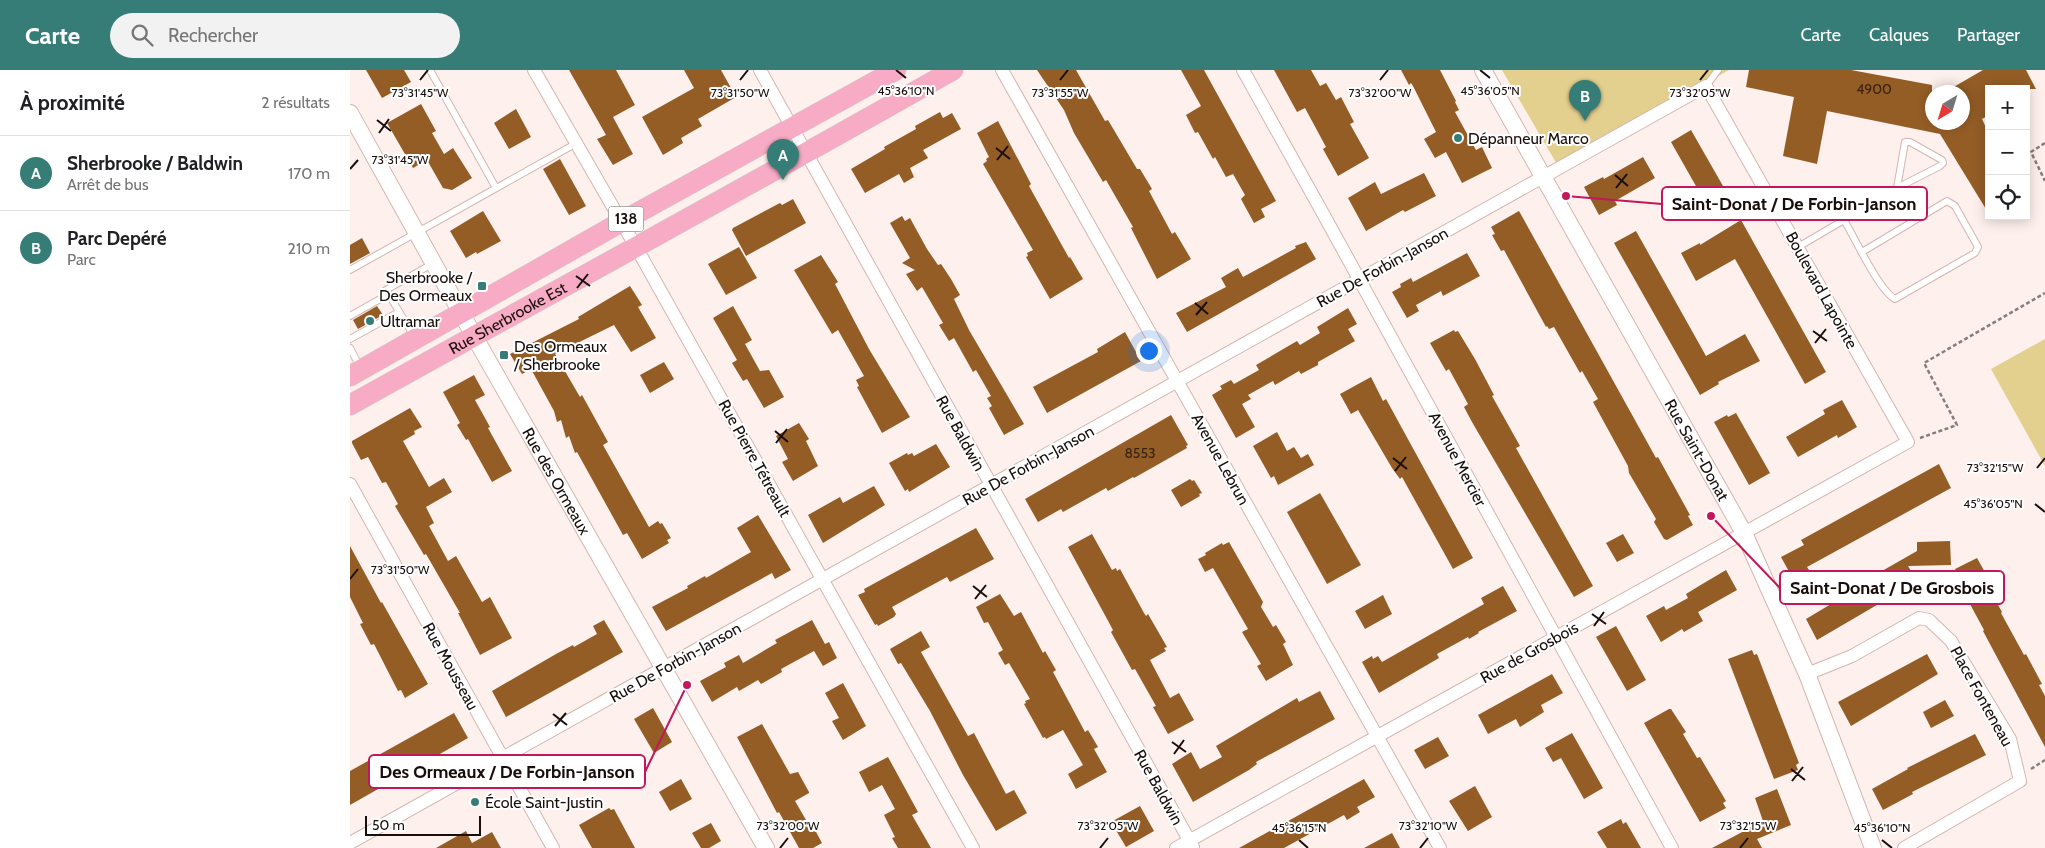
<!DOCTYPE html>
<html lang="fr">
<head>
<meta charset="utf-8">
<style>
  body { margin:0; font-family:Cabin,sans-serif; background:#f2f2f2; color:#202124 }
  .controls { position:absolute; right:15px; top:15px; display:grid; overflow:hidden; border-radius:0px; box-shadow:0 2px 12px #0003 }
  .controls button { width:45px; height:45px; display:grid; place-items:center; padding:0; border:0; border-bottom:1px solid #e0e0e0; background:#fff; color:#202124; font:25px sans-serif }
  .compass { position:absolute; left:1575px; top:15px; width:45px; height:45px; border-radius:50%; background:#fff; box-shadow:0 2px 12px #0003; rotate:218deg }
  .scale { position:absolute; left:15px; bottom:12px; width:116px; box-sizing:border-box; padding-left:5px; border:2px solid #190e0c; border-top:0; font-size:14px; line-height:18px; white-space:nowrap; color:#190e0c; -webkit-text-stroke:4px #fff; paint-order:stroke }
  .you { position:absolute; left:798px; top:280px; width:18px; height:18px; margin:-12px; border:4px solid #fff; border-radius:50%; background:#1a73e8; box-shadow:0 0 0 8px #1a73e833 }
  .badge { display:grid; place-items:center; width:32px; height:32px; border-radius:50%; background:#367d77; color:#fff; font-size:16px; font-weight:700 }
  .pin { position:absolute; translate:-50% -41px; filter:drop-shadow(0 1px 2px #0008) }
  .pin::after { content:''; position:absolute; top:26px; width:18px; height:15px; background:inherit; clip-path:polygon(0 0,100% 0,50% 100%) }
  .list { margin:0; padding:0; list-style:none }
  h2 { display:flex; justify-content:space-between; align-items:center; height:65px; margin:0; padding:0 20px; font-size:21px }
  h2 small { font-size:16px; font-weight:400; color:#757577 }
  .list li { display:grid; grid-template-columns:32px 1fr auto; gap:15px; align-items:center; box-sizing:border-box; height:75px; padding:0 20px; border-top:1px solid #e0e0e0 }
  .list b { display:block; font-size:19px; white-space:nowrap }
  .list p { margin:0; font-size:16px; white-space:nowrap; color:#757577 }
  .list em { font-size:16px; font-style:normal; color:#757577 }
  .icon { flex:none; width:28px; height:28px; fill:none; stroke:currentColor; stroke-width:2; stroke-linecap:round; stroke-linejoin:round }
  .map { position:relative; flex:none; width:1695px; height:778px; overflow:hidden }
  header { display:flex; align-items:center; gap:30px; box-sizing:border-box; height:70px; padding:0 25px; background:#367d77; color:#fff }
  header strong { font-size:24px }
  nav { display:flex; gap:28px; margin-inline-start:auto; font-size:18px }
  .search { width:350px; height:45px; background:#f2f2f2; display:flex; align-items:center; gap:12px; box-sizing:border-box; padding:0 18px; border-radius:28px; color:#757577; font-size:19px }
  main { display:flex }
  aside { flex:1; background:#fff }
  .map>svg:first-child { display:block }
  .green { fill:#e3d08f }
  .building { fill:#945d26 }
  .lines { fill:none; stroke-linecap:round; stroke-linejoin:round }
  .service-casing { stroke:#d5b5af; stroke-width:8 }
  .minor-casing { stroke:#d5b5af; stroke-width:14 }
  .tertiary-casing { stroke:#d5b5af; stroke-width:18 }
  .primary-casing { stroke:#d1cfce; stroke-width:21 }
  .path { stroke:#897d7a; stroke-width:2.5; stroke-dasharray:4 2.5; stroke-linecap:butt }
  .service { stroke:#fff; stroke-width:6 }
  .minor { stroke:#fff; stroke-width:12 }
  .tertiary { stroke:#fff; stroke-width:16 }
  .primary { stroke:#f7abc5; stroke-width:20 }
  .ticks { fill:none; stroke:#190e0c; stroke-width:2 }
  .poi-dot { fill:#367d77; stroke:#fff; stroke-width:2 }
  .labels { text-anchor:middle; stroke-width:4; stroke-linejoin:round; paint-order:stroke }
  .number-label { font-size:14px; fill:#382212 }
  .shield { fill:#fff; stroke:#5e5655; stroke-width:1 }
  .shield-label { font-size:15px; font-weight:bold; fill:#190e0c }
  .poi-label { font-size:16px; fill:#190e0c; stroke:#fff; text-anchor:start }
  .street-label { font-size:16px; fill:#190e0c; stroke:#fff }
  .ticks-label { font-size:12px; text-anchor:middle; fill:#190e0c; stroke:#fff; stroke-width:4; stroke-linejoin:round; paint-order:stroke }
  .leader { fill:none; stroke:#c2185b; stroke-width:2 }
  .callout-dot { fill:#c2185b; stroke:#fff; stroke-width:2 }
  .callout { fill:#fff; stroke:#c2185b; stroke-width:2 }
  .callout-label { font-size:18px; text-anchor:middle; font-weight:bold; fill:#190e0c }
</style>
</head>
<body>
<header>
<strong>Carte</strong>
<div class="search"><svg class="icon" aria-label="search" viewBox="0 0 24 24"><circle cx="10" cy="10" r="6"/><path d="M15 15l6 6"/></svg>Rechercher</div>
<nav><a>Carte</a><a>Calques</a><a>Partager</a></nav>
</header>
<main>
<aside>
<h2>À proximité<small>2 résultats</small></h2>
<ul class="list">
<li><span class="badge">A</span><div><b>Sherbrooke / Baldwin</b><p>Arrêt de bus</p></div><em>170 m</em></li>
<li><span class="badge">B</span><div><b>Parc Depéré</b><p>Parc</p></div><em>210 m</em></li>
</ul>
</aside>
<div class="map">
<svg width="1695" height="778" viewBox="0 0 1695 778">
  <rect width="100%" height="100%" fill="#fdf0ed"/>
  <g class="green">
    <polygon points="1152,0 1379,0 1208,96"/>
    <polygon points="1695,269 1695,396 1641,299"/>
  </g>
  <g class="building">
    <polygon points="16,0 54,0 61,12 32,28"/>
    <polygon points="219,0 266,0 285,35 263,47 283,84 263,95 247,69 256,65"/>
    <polygon points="334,0 371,0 386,27 348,49 352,56 331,68 333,73 313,85 292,47 344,18"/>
    <polygon points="687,0 726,0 755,51 758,50 787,99 790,99 802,119 799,121 822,164 825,162 841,189 807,209 781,158 783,157 756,110 753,112 724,63 714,40"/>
    <polygon points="831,0 854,0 926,131 911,139 915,147 904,153 891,129 895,125 883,104 876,107 865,87 863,89 848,62 845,63 836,45 851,36"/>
    <polygon points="924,0 961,0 970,16 976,13 986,30 991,27 1004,52 1000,54 1019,88 988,106 973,79 976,77 955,38 947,42"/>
    <polygon points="1051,0 1090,0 1106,31 1105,32 1109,40 1105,42 1126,80 1132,77 1142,98 1112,113 1096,82 1085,88 1074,69 1086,62 1063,16 1061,13 1059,15"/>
    <polygon points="1399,0 1501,0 1582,15 1582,52 1612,52 1612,22 1595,22 1633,0 1676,0 1686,19 1639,19 1639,45 1632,49 1639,64 1639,144 1590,64 1477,41 1467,94 1433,86 1444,27 1396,17"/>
    <polygon points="71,34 86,61 82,63 94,84 103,78 122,108 102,120 93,118 77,90 63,98 37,53"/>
    <polygon points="166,39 181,67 159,79 144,53"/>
    <polygon points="590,42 593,48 602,43 611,59 573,80 578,88 560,98 564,107 554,113 549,104 515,123 501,99 535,79 534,77 566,59 565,56"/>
    <polygon points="648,51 681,114 679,116 719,188 720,187 733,209 700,229 676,187 678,186 677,183 683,180 633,94 637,91 636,89 639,87 627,63"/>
    <polygon points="1341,60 1377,123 1364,130 1363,128 1355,132 1321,72"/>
    <polygon points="1293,87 1305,108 1265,131 1267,135 1249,145 1234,117 1253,107 1254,109"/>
    <polygon points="210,89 236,136 219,145 193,99"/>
    <polygon points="1074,103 1086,126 1055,142 1053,140 1016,161 998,128 1025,112 1031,124"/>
    <polygon points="443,129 456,153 396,186 382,160 383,158 430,133 432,135"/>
    <polygon points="133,141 151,171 127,184 126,182 116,188 100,161"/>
    <polygon points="1169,141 1306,388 1308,387 1340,445 1338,446 1343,455 1317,470 1314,469 1304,452 1306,449 1279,403 1278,396 1243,332 1248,329 1232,301 1230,303 1204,257 1199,259 1197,256 1196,257 1154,180 1151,181 1142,165 1145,164 1141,157"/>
    <polygon points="552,146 555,151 560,148 577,179 588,195 591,194 601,209 610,225 604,229 619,260 674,354 654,365 639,338 642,336 637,328 641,326 626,300 623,302 604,268 599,271 589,255 593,253 572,217 567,221 556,204 565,200 552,193 560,188 540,153"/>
    <polygon points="1391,150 1476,302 1455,314 1385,189 1346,211 1331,183 1350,173 1350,175"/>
    <polygon points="1286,161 1356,286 1395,264 1410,291 1368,312 1369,314 1350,325 1264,173"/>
    <polygon points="12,168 20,183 0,194 0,175"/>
    <polygon points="956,172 966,189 837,262 826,243 876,217 871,208 888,198 893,207 946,178 945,176"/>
    <polygon points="389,177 407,208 376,225 358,194"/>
    <polygon points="1117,183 1130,206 1093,226 1091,221 1066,235 1069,241 1057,248 1042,222 1051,217 1050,214 1061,208 1063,212"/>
    <polygon points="471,185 488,212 485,214 519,279 560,347 532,363 507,317 509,316 506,310 514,306 488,260 482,264 444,200"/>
    <polygon points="280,216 292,235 288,237 306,268 281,282 264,255 205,284 230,327 232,325 258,372 253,375 299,457 308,451 310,454 312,453 321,468 317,470 319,473 292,489 277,463 273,465 227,382 225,383 219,366 216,368 211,350 207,352 204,341 181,299 172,304 160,284 229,249 228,247"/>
    <polygon points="27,236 33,245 8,259 3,250"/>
    <polygon points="383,236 402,270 395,274 410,301 419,300 434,327 414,338 397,309 393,311 382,293 387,290 363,248"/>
    <polygon points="998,238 1007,254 998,259 1005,271 968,292 968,295 951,304 949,301 925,315 923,311 898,325 901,329 892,334 905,357 886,368 862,325 872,319 870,316 881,310 884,314 909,300 906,295 947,271 950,275 970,263 967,257"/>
    <polygon points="1104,260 1105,262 1108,261 1125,289 1144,325 1142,326 1170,376 1166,378 1243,516 1224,527 1122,352 1114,337 1118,334 1099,299 1096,301 1080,273"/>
    <polygon points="775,262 791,291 697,343 683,317 748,282 747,279"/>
    <polygon points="314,292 324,309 300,323 290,305"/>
    <polygon points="124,305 135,325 125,330 140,357 138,358 162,401 142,412 118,369 116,370 107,355 110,353 93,322"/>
    <polygon points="1021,307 1033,331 1036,329 1123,488 1103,499 1052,407 1050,409 1042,398 1008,340 1001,344 990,324"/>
    <polygon points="1492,330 1507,357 1488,368 1487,365 1448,387 1436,367 1475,344 1473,340"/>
    <polygon points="60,338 72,357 64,361 65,364 53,371 79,417 94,408 102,422 76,437 84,453 79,456 98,491 106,486 132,532 140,527 162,568 130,585 108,543 110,543 76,484 74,485 45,436 48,434 36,412 32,413 18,387 11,390 2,373 2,371"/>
    <polygon points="1386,343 1420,403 1399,415 1364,352 1377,345 1378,347"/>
    <polygon points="821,345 838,375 836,376 837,378 784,408 783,407 758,421 756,418 713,442 711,439 688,452 675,429"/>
    <polygon points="449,353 459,369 456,371 468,396 443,411 432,392 438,389 426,366"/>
    <polygon points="927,362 937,381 944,377 951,388 958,384 964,395 928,415 924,406 921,408 903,376"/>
    <polygon points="586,374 600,397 559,422 558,419 555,421 539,393 557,383 558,385 562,383 564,386"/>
    <polygon points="1589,394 1601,418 1457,497 1459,500 1443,509 1431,487 1454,475 1451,470"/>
    <polygon points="840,409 842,411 844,410 852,423 849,424 850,426 831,437 821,420"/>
    <polygon points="524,416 535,435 473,473 458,445 490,427 493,433"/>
    <polygon points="970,423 1011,495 977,514 937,442"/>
    <polygon points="408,445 441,500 425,509 422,503 316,561 302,537 338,518 337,516 355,506 356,508 401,482 387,458"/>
    <polygon points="626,458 644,489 600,512 597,507 573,520 542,537 546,544 544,547 528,556 527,554 525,555 508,525 515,522 514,519"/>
    <polygon points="742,464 762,500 766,498 767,501 770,499 794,543 796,546 798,544 817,577 814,578 816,581 800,590 820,628 829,623 844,650 818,664 803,637 806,636 785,599 782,600 761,562 763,560 718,477"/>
    <polygon points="1273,464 1284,483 1267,492 1256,473"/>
    <polygon points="1600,471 1601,495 1558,496 1566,509 1530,530 1532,532 1467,570 1456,549 1526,507 1525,505 1567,481 1567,472"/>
    <polygon points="879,472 913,532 911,537 923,557 926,555 936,572 933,574 943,595 916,611 907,596 911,594 892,562 898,559 863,498 855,502 848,489 856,485 855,483 872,473 873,475"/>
    <polygon points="0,476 31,533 32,532 78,614 55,628 51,620 48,621 24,574 21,575 10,554 13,553 0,527"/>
    <polygon points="1627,488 1636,504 1632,506 1652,542 1651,543 1674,585 1676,584 1692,614 1689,615 1695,626 1695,677 1633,561 1634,560 1614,523 1617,522 1605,499"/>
    <polygon points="1376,500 1387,520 1348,542 1353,551 1334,562 1332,559 1311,572 1296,546 1314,536 1316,540 1338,528 1336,524 1349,516"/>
    <polygon points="1153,516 1167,541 1128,562 1129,563 1119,569 1118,567 1087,584 1089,588 1029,623 1012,592 1022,586 1023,589 1028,586 1032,592 1134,534 1131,528"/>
    <polygon points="650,524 664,546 671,542 693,583 695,581 706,600 703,602 735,662 738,660 748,677 744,679 757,702 726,719 718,704 733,695 713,660 696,669 695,667 693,668 674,634 676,633 675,631 680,629 659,593 655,595 648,583 653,580 638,552 634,553 626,537"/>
    <polygon points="1033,525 1042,544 1015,559 1005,541"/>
    <polygon points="254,550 273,582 156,647 142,621 206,584 223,575 224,577 247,564 243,556"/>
    <polygon points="462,550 475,574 479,572 487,588 473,596 464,581 431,599 432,602 411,614 408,610 389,621 387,617 362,632 350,611 376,597 374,593 389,585 393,593 427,573 425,570"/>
    <polygon points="1266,556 1296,610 1277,621 1246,567"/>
    <polygon points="571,561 580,577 571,582 618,666 624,663 656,724 664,720 677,743 646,761 613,705 580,641 551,593 548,594 540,579"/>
    <polygon points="1402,580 1404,585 1407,584 1449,693 1446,695 1448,700 1424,709 1378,589"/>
    <polygon points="1577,584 1588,604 1501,656 1488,632"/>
    <polygon points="1202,604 1213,623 1191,635 1194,642 1170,657 1166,649 1138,664 1128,645"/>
    <polygon points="493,613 516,656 493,670 482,651 489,648 475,623"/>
    <polygon points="970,621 985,649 906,692 907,694 899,700 843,732 822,694 841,682 850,699 872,687 866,676 947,628 949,632"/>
    <polygon points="1595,630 1604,646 1581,658 1573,642"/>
    <polygon points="303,638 322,672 304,683 284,649"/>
    <polygon points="1319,639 1321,639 1336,662 1333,664 1347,688 1350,687 1376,731 1373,733 1376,738 1350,752 1294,653"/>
    <polygon points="104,643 118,668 0,735 0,701"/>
    <polygon points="412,654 440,704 448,702 459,722 459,723 445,731 463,762 465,760 472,773 463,778 449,778 429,742 427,743 387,667"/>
    <polygon points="1222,663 1253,718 1234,729 1211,688 1203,692 1195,678"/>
    <polygon points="1625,664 1636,685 1562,722 1563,724 1533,740 1522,719 1558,699 1557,698"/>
    <polygon points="1088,667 1099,686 1075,699 1064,680"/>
    <polygon points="538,687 568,742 562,745 581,778 548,778 542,768 545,767 534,745 545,739 532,715 519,722 509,702"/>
    <polygon points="331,709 342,729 320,741 309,722"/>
    <polygon points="1014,709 1025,727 1007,737 1010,742 997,750 994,745 934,778 889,778"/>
    <polygon points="1125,716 1142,747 1118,761 1099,731"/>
    <polygon points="1427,719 1441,755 1407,769 1412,778 1362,778 1413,751 1405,728"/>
    <polygon points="790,736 804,761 776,777 761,752"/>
    <polygon points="259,738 261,740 264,739 285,778 242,778 229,755"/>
    <polygon points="1271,749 1273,754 1276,752 1291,778 1257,778 1247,762"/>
    <polygon points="361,753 371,771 359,778 351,778 342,763"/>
    <polygon points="116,761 122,773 142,762 151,778 86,778"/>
    <polygon points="1042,763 1050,778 1014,778"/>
  </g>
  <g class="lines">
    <g class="service-casing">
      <g id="service">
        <polyline points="80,0 146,118"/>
        <polyline points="1356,16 1368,0"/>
        <polyline points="1494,150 1547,118 1590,96 1593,93 1592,90 1560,72 1555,72 1547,118"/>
        <path d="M1448,177L1494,150C1505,168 1528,219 1545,229L1625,183L1628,177L1605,136L1597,131L1512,182"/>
        <polyline points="0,200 225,74"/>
        <polyline points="0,246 39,224"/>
        <polyline points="64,266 36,220 82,194"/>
        <polyline points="0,269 49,242"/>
        <polyline points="0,278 10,297"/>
      </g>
    </g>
    <g class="minor-casing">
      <g id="minor">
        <polyline points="184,0 286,177 623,778"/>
        <polyline points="410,0 843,777"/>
        <polyline points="652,0 1090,778"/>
        <path d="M893,0C1038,258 1177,519 1322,778"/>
        <polyline points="0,414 203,778"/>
        <polyline points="1457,604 1502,586 1569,548 1579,550 1601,571 1660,669 1670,711 1554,778"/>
        <polyline points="0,773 1356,16 1558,372 826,778"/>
      </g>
    </g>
    <g class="tertiary-casing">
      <g id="tertiary">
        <path id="s1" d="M1133,0L1394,463L1457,604L1523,778"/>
        <path id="s2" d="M0,43L124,266L416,778"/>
      </g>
    </g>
    <g class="primary-casing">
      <g id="primary">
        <polyline points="0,306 271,152 546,0"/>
        <path id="s3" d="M0,335C201,223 403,114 603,0"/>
      </g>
    </g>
    <g class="path">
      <polyline points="1695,73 1681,82 1695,111"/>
      <polyline points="1570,368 1607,355 1574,293 1695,223"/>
      <polyline points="1681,699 1695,690"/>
    </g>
    <use href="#service" class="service"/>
    <use href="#minor" class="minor"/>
    <use href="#tertiary" class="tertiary"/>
    <use href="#primary" class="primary"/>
  </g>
  <path class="ticks" d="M546,0L556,8M1130,0L1140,8M70,10L78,0M390,10L398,0M710,10L718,0M1030,10L1038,0M1350,10L1358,0M27,50L41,61M29,63L39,49M646,78L660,89M647,90L658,76M0,99L8,90M1265,105L1278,116M1266,118L1277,104M226,206L240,216M227,218L238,204M845,233L858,244M846,245L857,232M1463,261L1477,271M1465,273L1476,259M425,361L438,372M426,373L437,359M1043,388L1057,399M1687,398L1695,388M1045,401L1056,387M1685,434L1695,442M0,509L8,499M623,516L637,527M625,529L636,515M1242,544L1256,554M1244,556L1254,542M203,644L217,655M205,656L216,643M822,672L836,682M824,684L834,670M1441,699L1455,710M1442,711L1453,697M949,770L958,778M1532,770L1542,778M430,778L438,768M750,778L758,768M1070,778L1078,768M1390,778L1398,768"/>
  <g class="poi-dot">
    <circle cx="1108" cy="68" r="5"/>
    <rect x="127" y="211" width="10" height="10" rx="2.5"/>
    <circle cx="20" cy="251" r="5"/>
    <rect x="149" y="280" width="10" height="10" rx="2.5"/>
    <circle cx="125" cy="732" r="5"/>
  </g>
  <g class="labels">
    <g class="number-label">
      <text x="1524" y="24">4900</text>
      <text x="790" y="388">8553</text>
    </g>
    <rect class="shield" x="258.5" y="136.5" width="35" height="25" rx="4"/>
    <g class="shield-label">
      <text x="276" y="154">138</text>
    </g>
    <g class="poi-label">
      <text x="1118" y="74">Dépanneur Marco</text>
      <text x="122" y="213" text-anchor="end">Sherbrooke /<tspan x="122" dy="18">Des Ormeaux</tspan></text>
      <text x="30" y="257">Ultramar</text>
      <text x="164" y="282">Des Ormeaux<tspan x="164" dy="18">/ Sherbrooke</tspan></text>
      <text x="135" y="738">École Saint-Justin</text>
    </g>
    <g class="street-label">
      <text transform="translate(1032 197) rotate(-29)" y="6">Rue De Forbin-Janson</text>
      <text transform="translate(1472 220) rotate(61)" y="6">Boulevard Lapointe</text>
      <text dy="6" stroke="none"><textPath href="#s3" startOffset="180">Rue Sherbrooke Est</textPath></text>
      <text transform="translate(611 363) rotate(61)" y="6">Rue Baldwin</text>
      <text dy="6" stroke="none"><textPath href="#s1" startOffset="436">Rue Saint-Donat</textPath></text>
      <text transform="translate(405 388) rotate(61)" y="6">Rue Pierre Tétreault</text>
      <text transform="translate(871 389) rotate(61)" y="6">Avenue Lebrun</text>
      <text transform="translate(1108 389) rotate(62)" y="6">Avenue Mercier</text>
      <text transform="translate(678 395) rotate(-29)" y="6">Rue De Forbin-Janson</text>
      <text dy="6" stroke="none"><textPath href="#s2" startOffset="422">Rue des Ormeaux</textPath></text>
      <text transform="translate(1179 582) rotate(-29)" y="6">Rue de Grosbois</text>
      <text transform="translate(325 592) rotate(-29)" y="6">Rue De Forbin-Janson</text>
      <text transform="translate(101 596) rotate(61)" y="6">Rue Mousseau</text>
      <text transform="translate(1632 626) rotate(61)" y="6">Place Fonteneau</text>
      <text transform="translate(809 717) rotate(61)" y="6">Rue Baldwin</text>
    </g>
  </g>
  <g class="ticks-label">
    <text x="556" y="25">45°36'10"N</text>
    <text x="1140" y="25">45°36'05"N</text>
    <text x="70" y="27">73°31'45"W</text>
    <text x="390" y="27">73°31'50"W</text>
    <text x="710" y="27">73°31'55"W</text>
    <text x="1030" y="27">73°32'00"W</text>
    <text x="1350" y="27">73°32'05"W</text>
    <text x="50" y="94">73°31'45"W</text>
    <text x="1645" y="402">73°32'15"W</text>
    <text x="1643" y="438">45°36'05"N</text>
    <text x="50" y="504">73°31'50"W</text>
    <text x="438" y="760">73°32'00"W</text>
    <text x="758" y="760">73°32'05"W</text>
    <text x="1078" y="760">73°32'10"W</text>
    <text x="1398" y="760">73°32'15"W</text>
    <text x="949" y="762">45°36'15"N</text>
    <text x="1532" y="762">45°36'10"N</text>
  </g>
  <path class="leader" d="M1216 126L1312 134M1361 446L1430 518M337 615L295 702"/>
  <g class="callout-dot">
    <circle cx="1216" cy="126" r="5"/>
    <circle cx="1361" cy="446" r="5"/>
    <circle cx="337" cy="615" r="5"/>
  </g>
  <g class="callout">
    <rect x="1312" y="117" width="265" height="33" rx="5"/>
    <rect x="1430" y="501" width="224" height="33" rx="5"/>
    <rect x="19" y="685" width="276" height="33" rx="5"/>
  </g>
  <g class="callout-label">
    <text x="1444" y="140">Saint-Donat / De Forbin-Janson</text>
    <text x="1542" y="524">Saint-Donat / De Grosbois</text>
    <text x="157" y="708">Des Ormeaux / De Forbin-Janson</text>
  </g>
</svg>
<div class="controls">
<button>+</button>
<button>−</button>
<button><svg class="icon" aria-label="locate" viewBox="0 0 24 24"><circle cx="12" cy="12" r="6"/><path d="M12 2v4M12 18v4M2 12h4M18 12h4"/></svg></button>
</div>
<svg class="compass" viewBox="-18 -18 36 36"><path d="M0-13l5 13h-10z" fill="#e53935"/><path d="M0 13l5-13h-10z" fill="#757577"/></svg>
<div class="scale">50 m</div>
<div class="you"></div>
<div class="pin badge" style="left:433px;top:110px">A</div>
<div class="pin badge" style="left:1235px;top:51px">B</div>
</div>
</main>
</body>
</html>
